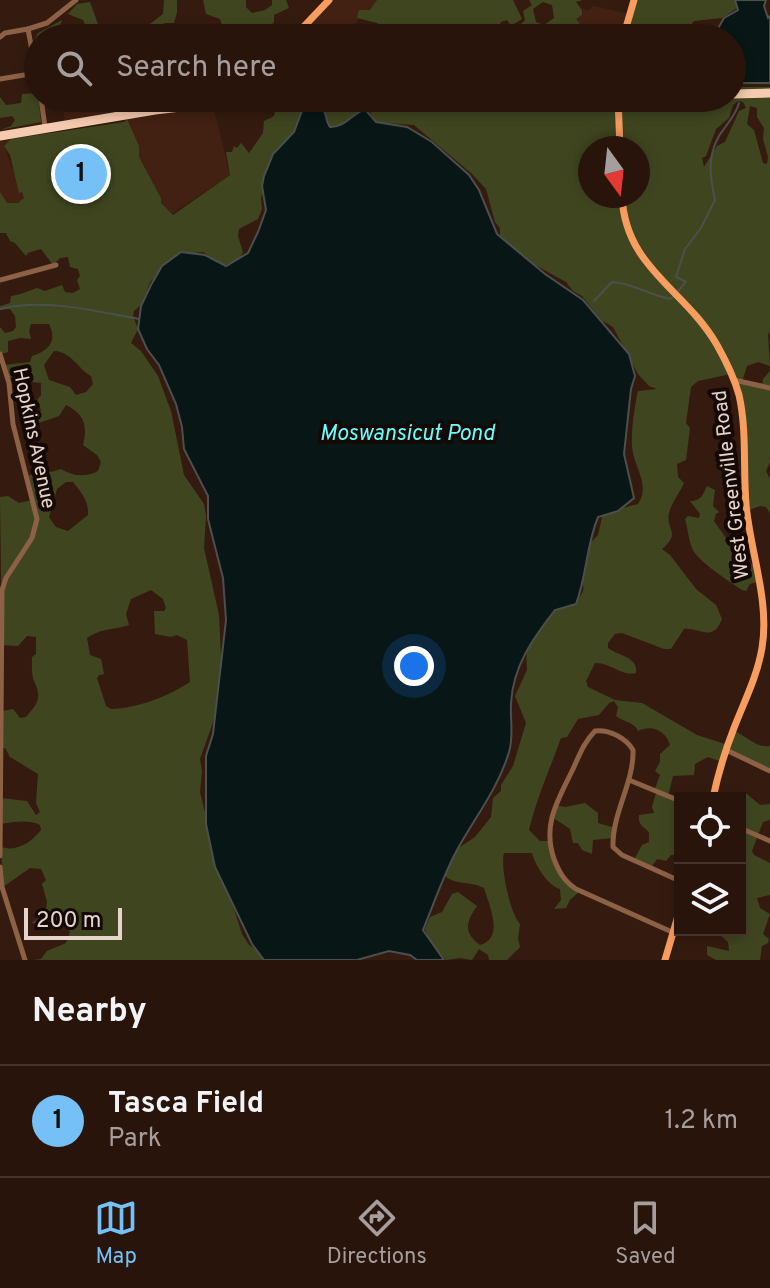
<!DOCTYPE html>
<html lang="en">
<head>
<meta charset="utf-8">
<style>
  body { margin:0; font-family:Overpass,sans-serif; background:#342119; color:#f1f3f6 }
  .controls { position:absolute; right:24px; bottom:24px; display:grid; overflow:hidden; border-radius:0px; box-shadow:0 4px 12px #0003 }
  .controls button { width:72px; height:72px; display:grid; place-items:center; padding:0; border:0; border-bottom:2px solid #44332c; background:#28140b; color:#f1f3f6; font:40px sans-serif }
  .compass { position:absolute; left:578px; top:136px; width:72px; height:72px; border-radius:50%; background:#28140b; box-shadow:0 4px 12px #0003; rotate:165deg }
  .scale { position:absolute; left:24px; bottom:20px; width:98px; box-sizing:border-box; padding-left:8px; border:4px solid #e7d5cd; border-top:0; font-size:22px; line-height:28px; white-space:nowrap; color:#e7d5cd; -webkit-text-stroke:6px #140905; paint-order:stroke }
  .you { position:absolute; left:414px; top:666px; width:28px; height:28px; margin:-20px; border:6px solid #fff; border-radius:50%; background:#1a73e8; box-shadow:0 0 0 12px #1a73e833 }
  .badge { display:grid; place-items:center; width:52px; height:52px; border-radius:50%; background:#75c0f6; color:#111; font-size:26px; font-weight:700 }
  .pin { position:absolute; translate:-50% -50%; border:4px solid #fff; box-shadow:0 2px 8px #0006 }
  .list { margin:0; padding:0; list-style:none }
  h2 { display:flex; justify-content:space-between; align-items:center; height:104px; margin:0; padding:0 32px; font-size:34px }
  h2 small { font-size:26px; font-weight:400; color:#a59e9d }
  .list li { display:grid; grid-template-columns:52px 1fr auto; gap:24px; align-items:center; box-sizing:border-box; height:112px; padding:0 32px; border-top:2px solid #44332c }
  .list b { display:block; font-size:30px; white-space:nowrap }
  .list p { margin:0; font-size:26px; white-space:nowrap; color:#a59e9d }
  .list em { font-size:26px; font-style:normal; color:#a59e9d }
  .icon { flex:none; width:44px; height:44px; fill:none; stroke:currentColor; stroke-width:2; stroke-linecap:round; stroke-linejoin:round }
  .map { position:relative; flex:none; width:770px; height:960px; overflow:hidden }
  .search { position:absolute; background:#28140b; box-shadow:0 4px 12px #0003; left:24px; right:24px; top:24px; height:88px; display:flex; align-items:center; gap:20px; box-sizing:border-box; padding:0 28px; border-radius:44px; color:#a59e9d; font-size:30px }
  .sheet { height:216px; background:#28140b }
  nav { display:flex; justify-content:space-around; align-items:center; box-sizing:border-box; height:112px; border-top:2px solid #44332c; background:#28140b; font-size:22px; color:#a59e9d }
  nav a { display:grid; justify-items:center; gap:4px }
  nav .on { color:#75c0f6 }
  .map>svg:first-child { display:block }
  .built { fill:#422112 }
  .green { fill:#3f461f; fill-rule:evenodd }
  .water { fill:#081616; stroke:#4b4f4d; stroke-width:2 }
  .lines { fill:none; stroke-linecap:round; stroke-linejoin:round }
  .stream { stroke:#4b4f4d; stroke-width:2 }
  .minor { stroke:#8d6145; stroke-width:5 }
  .major { stroke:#f89d60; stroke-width:7 }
  .highway { stroke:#f6caae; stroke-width:9 }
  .labels { text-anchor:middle; stroke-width:8; stroke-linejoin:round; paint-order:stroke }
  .street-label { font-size:20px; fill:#e7d5cd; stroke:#140905 }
  .water-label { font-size:22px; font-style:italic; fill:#68feff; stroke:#140905 }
</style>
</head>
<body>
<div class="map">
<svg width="770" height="960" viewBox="0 0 770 960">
  <rect width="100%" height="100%" fill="#351b0f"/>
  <g class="built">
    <polygon points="322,0 377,0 371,9 358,13 358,21 351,26 347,25 342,28 339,38 305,38 298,32 324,2"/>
    <polygon points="593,6 629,14 623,38 578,38 580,35 576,18 582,15 583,8 588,11"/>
    <polygon points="60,98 110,98 112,112 65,121"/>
    <polygon points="116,98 170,98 171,102 115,112"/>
    <polygon points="213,105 230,175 170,215 161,203 161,198 139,157 138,146 127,119"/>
    <polygon points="11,132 11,139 4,146 24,198 18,203 7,203 0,192 0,134"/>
  </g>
  <g class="green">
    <polygon points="164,0 177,0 177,12 174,23 165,23 151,31 146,27 163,14"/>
    <polygon points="203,0 246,0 246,7 252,13 265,10 272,5 272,0 286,0 289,8 274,15 274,22 270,27 257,29 253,38 226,38 220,19 206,14"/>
    <polygon points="377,0 513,0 522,19 511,26 507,20 501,22 498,28 500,38 390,38 377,23 357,18 359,10 370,10"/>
    <path d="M529,0H583L576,2L582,10V15L576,19L580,24L579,37L527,36L518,27L525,20L523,11L532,5ZM543,2L552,5L554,18L544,25L536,22L533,9Z"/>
    <path d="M634,0H744L743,4L722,18L694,21L689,28L691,31C710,28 729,26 739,46L732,66V38H623Z"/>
    <polygon points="90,2 103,38 87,38 89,34 83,20 68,14 77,4"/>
    <polygon points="62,20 56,38 38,38 38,42 33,42 38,33"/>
    <path d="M732,87H770V331L768,335L770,366L758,362L747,366L742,382L762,387L763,379L770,371V462L766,471L770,479V513L766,507L760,506L747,511L743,414L731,374L698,381L691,387L686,423L690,428L686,460L677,464L678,477L684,483C680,492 671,504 669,513C665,530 682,532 662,549L670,555L696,589L716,605L722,619C713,643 699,627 684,629L671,649H664L622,633L615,634L608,643V648C618,656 638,656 636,673C622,677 610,662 595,663L586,681L588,687L615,700L642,703L697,735L728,745L733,731C747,735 754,748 770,746V769L727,751L722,762L708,757L695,764L694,775L673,776L668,797L680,803L677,817L680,839L677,842L676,855H671L666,861L657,859L651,868L634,860L642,845L649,842V832C643,826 638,825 639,815L654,813L652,807L656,793L654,791L660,775L655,771L660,762V754L670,745C666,731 652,724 638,731C635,722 623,722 616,716L618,707L614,701L609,703L599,715L578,719L567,737L561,738C550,769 537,797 529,830L540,841H549L560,873L580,891L570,900L566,908L554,909L561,900L560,889C548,886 535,865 532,853H504C500,867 510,913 520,924L518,938L520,947L507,960H489L488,955L479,949L472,960L460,958L446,960L431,943L425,929L430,917L442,912L452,894L458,892L477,906C465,923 464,933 480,945C505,938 489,905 484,888C468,880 455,886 444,875L451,853L475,837L491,817L493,798L501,791V785L513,766L526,723L515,696L527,670L526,645L538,622L561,605H574C590,584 580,592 583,573C584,564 587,555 588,545L598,535L603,513L638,504C651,485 634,468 632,447C631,430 634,412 637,395L638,391L657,389L649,386L638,374L613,327L601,320L582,296L573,291L566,282L528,261L500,238V228L495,222L486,189L471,173L414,125L375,122L369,109L365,106C350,117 346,127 327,126L326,107L316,102L290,136L289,142L270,159L261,198L262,209L258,219L239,229L238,236L243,252C239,261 233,263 223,265L203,252L182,254L150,282L142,304L134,311L133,316L138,329L131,343L141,351L158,376L171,411L184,475L204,504L206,516L204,548L219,615L222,679L217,711L200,759L202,771L200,792L212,842L242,934L249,945L265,954L268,960H34L41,959L47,951L66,943L70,932L61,919L43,924L31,923L45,914L47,902L42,884L46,880L41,869L30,868L3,887L1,847C16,852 31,843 41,830L40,825C30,819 12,822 1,824V798L27,801L36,815L40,812L36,803L38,774L10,757L5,748H0L2,711L13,709L20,718L26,717C37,704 42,699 35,683C31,676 32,665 32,657L36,654V637L27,636L18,646L2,645L0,497L8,496L19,503L32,500L27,476L47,469L51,472L61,469C73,476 85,478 98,471L101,462L97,455L83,445C88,425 84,414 66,405L59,416L39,423L37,420L41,410L37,400L41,395V383L33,382L24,375L8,379L4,365L30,362L32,356C48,351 58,342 49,324H31L29,331L31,339L20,338L8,341V352L0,354V327L5,333L13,331L16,327L15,316L10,309L0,310V306L10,303L11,296C20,295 28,291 37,288L45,291L62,285L65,292L73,293L80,289L77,280L80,276L78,269L70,267L68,257L60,258L53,265L41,249L28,253L26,256L15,243L10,241L6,233H0V192L7,203H18L24,198L22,192L19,193L10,155L4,146L11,139L124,122L127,119L139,146V157L161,198V203L173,215L230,175L226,152H232L234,146L237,148L241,143L249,153L263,133L264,121L274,116L278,99L282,98H732ZM738,101L743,102L746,108L739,111L725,142L717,146L704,167L702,158L706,156L716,129L729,118L733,105ZM750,106L757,108V117L764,128L763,139L768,157L767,164L763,163L754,130L747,124ZM590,148H638V196H590ZM54,351C72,352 77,368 91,376L93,384L86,392L76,395L70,387L49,380L44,365ZM66,482H73C81,492 89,501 88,515L68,531L56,527L49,517L57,489ZM151,590L163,599L166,608L164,611H154L155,634L171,637L177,635L187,640L190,682C167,697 138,708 111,709L106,706L97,678L99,675L104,674L101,659L90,655L87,638C104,627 111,631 129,625L126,614L131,599Z"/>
    <polygon points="38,93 41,122 0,130 11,126 15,120 12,116 0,118 0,97 6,105 21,103 22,94"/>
    <path d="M707,486L715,490L713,506L719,512L716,514L714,521L733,548L736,559L745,565L754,564L757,582L750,584L746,591L742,590C730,582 699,562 693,550C688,540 688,529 685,519L688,516L699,518L700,514L690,501C702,501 703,494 707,486Z"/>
    <polygon points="733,793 747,794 760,805 770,804 770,820 763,822 752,851 754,855 770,863 770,895 757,898 760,908 770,914 763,934 769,939 768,943 762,946 760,960 716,960 707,955 707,946 729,951 728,942 720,935 722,930 740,930 740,798 733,798"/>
    <polygon points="585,803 598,813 598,823 615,828 613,838 593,840 592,854 582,850 578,843 573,843 570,829 552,817 555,805 565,807"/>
  </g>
  <g class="water">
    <polygon points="735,0 766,0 764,6 768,18 770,16 770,83 732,83 732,38 723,38 716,32 724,18 738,10"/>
    <path d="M305,103H319C328,111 324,119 330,127C344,128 352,114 365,109L376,122L407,127L432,142L469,175L479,190L497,234L545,274L583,300L629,354L635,376L631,389L624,454L634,498L618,511L598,517C586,546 587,575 576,604L555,610C533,638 513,666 511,703C510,720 514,736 509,752C498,789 475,817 457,850C443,876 434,903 423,930L444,960H417L410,955L389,951L357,960H264L252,944L215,867L206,824V756L213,734L226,620L223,578L208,519V496L184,449L182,427L176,404L159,365L147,349L138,329L141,306L151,285L162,266L181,252L205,255L226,266L248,253L258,232L266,210L262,186L264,176L273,154L294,132Z"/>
  </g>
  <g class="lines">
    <g class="stream">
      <path d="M678,291L686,282L676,277L685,249L701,228L715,200C710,177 707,157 719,136C726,125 736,115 739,103"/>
      <path d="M594,301L612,282C632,283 650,295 670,299L673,297"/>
      <path d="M0,309C47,298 93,311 139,319"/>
    </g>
    <g class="minor">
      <polyline points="28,29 47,23 76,0"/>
      <polyline points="0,37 5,33 28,29 38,83"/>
      <polyline points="0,79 36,73"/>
      <polyline points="41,98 45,127"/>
      <polyline points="0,280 56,265"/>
      <polyline points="0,354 9,383 13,424 37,519 32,538 6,578 2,590 0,856"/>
      <polyline points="734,380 770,388"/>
      <polyline points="726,750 770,771"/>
      <polyline points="629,780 680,801"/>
      <polyline points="740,828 770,841"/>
      <polyline points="0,867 2,887 25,960"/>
      <path d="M672,932L576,889C564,881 559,872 554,859C542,824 558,800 573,769C579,756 584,742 595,731C609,729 626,738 633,750C634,783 612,813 613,847L622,855L680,881"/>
    </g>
    <g class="major">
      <polyline points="293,38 329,0"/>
      <polyline points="623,38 634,0"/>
      <polyline points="618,98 620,148"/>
      <path d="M622,196C625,268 685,289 717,345C726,361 734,377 739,395C747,430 743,468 746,504C750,551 770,601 762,648C757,677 744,702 734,728C725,751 718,774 713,798"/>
      <polyline points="665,960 680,909"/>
    </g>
    <g class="highway">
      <polyline points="732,94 770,93"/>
      <polyline points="0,136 155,110 214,103 406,98"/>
    </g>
  </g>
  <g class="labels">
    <g class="street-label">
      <text transform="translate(35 438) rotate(78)" y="7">Hopkins Avenue</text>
      <text transform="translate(730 485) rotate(-97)" y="7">West Greenville Road</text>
    </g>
    <g class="water-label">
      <text x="407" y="440">Moswansicut Pond</text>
    </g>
  </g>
</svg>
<div class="controls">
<button><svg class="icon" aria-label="locate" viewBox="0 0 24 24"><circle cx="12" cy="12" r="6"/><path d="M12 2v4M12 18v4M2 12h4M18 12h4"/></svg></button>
<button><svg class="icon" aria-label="layers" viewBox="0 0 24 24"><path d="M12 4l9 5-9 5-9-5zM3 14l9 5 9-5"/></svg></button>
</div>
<svg class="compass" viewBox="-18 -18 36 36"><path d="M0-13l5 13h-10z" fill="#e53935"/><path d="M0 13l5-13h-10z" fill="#a59e9d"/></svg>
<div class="scale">200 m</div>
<div class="you"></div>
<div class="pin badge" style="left:81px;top:174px">1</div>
<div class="search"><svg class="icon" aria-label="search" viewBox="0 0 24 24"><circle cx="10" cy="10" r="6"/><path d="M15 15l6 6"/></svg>Search here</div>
</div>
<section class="sheet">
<h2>Nearby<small></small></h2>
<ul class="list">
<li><span class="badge">1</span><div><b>Tasca Field</b><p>Park</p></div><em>1.2 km</em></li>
</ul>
</section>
<nav>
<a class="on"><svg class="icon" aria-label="map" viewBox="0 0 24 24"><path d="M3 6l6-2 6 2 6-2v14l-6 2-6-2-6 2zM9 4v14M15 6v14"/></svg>Map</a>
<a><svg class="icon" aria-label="directions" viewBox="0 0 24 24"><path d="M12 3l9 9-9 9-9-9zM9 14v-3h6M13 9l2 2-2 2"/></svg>Directions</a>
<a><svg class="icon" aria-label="saved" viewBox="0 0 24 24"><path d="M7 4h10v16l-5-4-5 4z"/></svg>Saved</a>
</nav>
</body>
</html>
